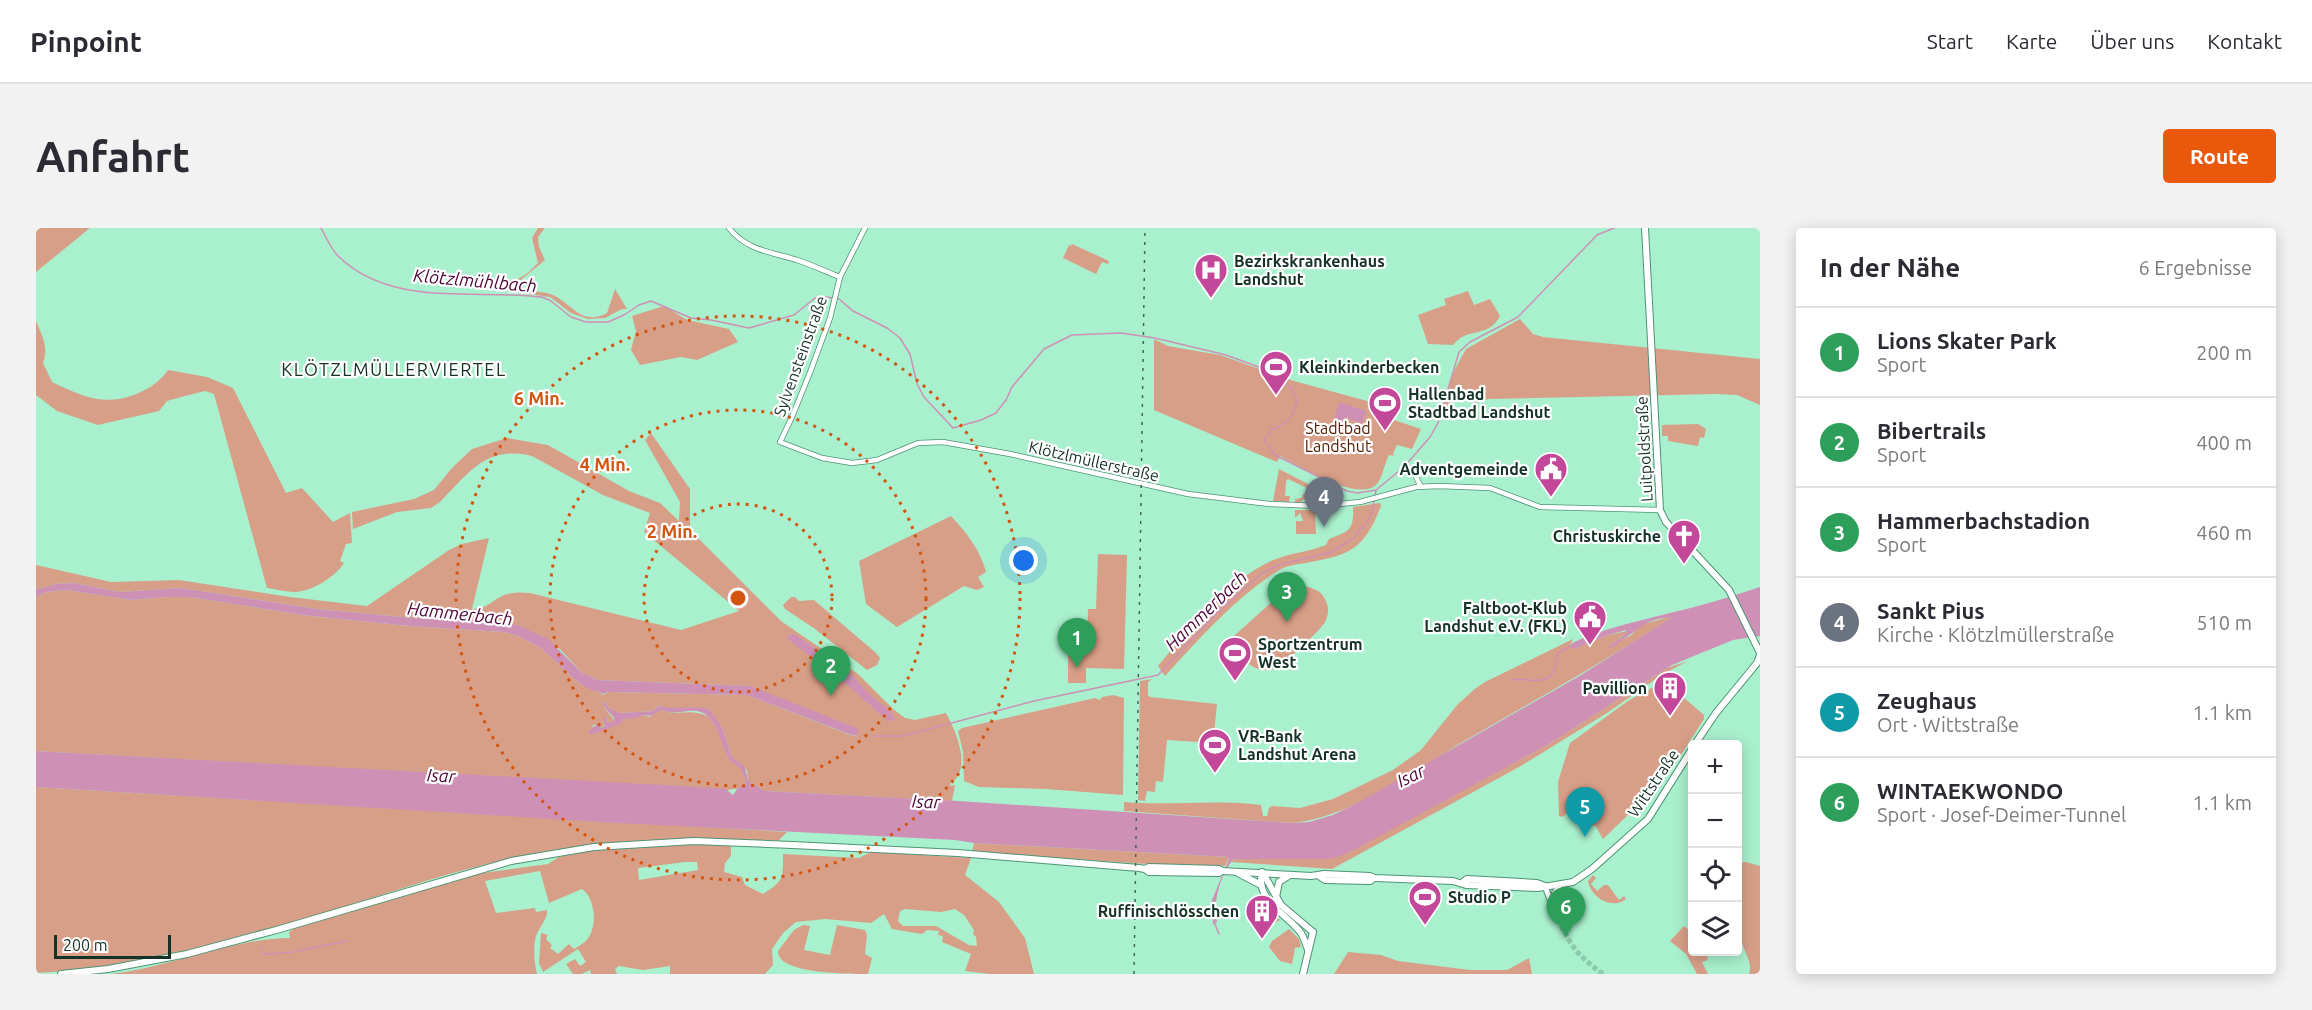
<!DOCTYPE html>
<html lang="de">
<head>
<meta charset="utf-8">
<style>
  body { margin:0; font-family:Ubuntu,sans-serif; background:#f2f2f3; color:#2b2b33 }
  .controls { position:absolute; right:18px; bottom:18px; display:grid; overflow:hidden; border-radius:6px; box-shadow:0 3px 15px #0003 }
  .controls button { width:54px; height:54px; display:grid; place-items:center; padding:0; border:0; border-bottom:2px solid #e1e1e2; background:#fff; color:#2b2b33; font:30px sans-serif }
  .scale { position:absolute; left:18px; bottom:15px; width:117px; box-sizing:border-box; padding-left:6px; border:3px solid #153226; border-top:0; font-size:16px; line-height:21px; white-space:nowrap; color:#153226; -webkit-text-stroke:4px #fff; paint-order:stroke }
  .you { position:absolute; left:988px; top:333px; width:21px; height:21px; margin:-15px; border:4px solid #fff; border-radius:50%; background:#1a73e8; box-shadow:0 0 0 9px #1a73e833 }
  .badge { display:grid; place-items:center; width:39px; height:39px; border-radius:50%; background:#ea580c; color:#fff; font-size:20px; font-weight:700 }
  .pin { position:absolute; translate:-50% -50px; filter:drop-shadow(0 2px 3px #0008) }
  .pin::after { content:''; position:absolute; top:32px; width:21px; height:18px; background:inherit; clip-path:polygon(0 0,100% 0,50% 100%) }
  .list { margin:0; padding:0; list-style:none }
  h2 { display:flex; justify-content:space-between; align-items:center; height:78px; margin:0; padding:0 24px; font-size:26px }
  h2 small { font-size:20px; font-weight:400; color:#7c7c81 }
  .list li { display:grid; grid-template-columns:39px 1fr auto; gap:18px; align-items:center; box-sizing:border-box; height:90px; padding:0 24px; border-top:2px solid #e1e1e2 }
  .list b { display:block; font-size:22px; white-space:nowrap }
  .list p { margin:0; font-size:20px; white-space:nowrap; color:#7c7c81 }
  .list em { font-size:20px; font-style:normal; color:#7c7c81 }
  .icon { flex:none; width:33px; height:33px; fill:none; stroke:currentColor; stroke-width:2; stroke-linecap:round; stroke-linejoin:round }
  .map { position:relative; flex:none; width:1724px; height:746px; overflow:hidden; border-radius:6px }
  header { display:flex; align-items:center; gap:36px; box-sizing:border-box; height:84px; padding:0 30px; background:#fff; border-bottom:2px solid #e1e1e2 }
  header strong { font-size:28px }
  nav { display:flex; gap:33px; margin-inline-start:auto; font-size:21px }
  .intro { display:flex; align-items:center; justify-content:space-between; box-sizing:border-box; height:144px; padding:0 36px }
  h1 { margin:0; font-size:42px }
  .button { padding:15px 27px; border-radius:6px; background:#ea580c; color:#fff; font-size:21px; font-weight:700 }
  main { display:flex; gap:36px; padding:0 36px }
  aside { flex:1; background:#fff; border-radius:6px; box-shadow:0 3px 15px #0003 }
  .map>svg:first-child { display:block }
  .green { fill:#d89f88; fill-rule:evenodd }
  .water { fill:#ce91b5 }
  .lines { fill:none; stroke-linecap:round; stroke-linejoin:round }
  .stream { stroke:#ce91b5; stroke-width:1.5 }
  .secondary-tunnel { stroke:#8bcaac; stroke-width:5; stroke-dasharray:5 2.5; stroke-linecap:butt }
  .tertiary-casing { stroke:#4f9374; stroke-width:6 }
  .secondary-casing { stroke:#4f9374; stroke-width:7 }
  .primary-casing { stroke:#4f9374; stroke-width:8 }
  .tertiary { stroke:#fff; stroke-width:4.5 }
  .secondary { stroke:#fff; stroke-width:5 }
  .primary { stroke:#fff; stroke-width:6 }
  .rail { stroke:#3f6856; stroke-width:1.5; stroke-dasharray:3 6; stroke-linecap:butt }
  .ring { fill:none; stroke:#d3550f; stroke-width:3; stroke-dasharray:3 6 }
  .labels { text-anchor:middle; stroke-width:4.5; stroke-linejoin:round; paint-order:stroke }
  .poi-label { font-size:16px; font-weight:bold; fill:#153226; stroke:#fff; text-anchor:start }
  .street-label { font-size:16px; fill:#153226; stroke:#fff }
  .park-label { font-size:16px; fill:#551b00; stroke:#fff }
  .water-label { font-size:18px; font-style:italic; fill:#4e0439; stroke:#fff }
  .neighbourhood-label { font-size:18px; letter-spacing:1.5px; fill:#153226; stroke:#fff }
  .centre { fill:#d3550f; stroke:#fff; stroke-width:3 }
  .ring-label { font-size:18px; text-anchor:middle; font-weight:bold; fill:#d3550f; stroke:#fff; stroke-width:4.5; stroke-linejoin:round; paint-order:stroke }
</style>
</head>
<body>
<header>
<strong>Pinpoint</strong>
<nav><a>Start</a><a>Karte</a><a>Über uns</a><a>Kontakt</a></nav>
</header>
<div class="intro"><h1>Anfahrt</h1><a class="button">Route</a></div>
<main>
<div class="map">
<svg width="1724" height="746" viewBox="0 0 1724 746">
  <rect width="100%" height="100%" fill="#a9f0ce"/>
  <g class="green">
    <polygon points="0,0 54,0 0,44"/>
    <path d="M502,0H509L502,9L503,19L509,32L481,55L480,61C492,64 505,62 517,67C535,75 546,99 571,85L579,61L591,81H586L569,90L552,91L535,85L514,69L479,64L474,53C485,52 494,43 502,35L496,10Z"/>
    <polygon points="1036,16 1073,33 1072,36 1066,34 1060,46 1027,30 1033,17 1035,18"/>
    <path d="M1432,63L1438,77L1454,71L1464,88C1455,105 1443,102 1428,108C1423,110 1420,114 1417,117L1392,116L1382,87L1410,77L1408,71Z"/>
    <polygon points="628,78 651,92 693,101 702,114 661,132 645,129 604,137 595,122 600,103 596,88"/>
    <polygon points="1484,91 1497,106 1507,109 1724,131 1724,177 1701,167 1680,166 1452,171 1441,175 1431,168 1425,157 1420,158 1410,188 1404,182 1419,141 1430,121"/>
    <path d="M0,93C6,108 13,119 7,135L16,154C49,170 72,180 107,163C117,158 126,151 132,142L171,149L197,160L250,265L266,260L297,294L314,285L316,315L310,316L304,333L308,335C299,349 277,363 259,364C250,364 240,361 231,360L178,166L169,163L149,168L131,173L123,183L62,197L21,183L0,167Z"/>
    <path d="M1118,111L1132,118L1184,127L1258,153L1342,176L1340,186L1385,201L1376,221L1361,217L1357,226L1358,228L1353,227C1348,236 1347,250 1340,257C1321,274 1263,238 1244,228L1241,234L1118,182Z"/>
    <polygon points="1662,196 1670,201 1668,210 1664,209 1662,218 1632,213 1632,208 1626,208 1626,197"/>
    <path d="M615,205L654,261V302L745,393L822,446L857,481L869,490L879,492L910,485C919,502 935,536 918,553L913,554L915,555L914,558L919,557L916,573L729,563L712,553L711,542L696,529L686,499L670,480L637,481L622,478L617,483L585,485L574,481L567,473L566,476L578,492L576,495H572L570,489L568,493L569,496L566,500L561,496L556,498L561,504C573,498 600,483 613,489L625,482C643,489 653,479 674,489L686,510L692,529L707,541L710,555L705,560L692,562L0,523V369L11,364L31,362L95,372L131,369H154L266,387L373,398L467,404L482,408L505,420L544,456L564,464L566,467L573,464L711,467L817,508H821L752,474L714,458L562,452L545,444L524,421L484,398L451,391L377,390L281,381L145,360L84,364L38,355L20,356L0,362V337L75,354L143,352L254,369L331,378L413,322L426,316L453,310L436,381C453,380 455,373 468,367C477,364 485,364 494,365L645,402L703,383L608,304L614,285L567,267L496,228C450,217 433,245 404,274L395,280L361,284L317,301L316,284L378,271L398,262L416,240L436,221L471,210L512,217L593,263L624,275L643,293L644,274L609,212Z"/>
    <polygon points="1243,241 1305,273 1298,274 1294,271 1267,271 1264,275 1259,274 1259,271 1266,270 1267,266 1272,266 1273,261 1252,251 1250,253 1249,268 1254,268 1253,274 1237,273"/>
    <path d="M1344,275L1345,278C1328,322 1314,327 1270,335C1260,336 1248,338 1240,344C1197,372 1163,411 1129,448L1122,438C1152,402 1194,351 1237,332C1254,325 1273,324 1290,317L1293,311C1313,303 1318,303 1317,279Z"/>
    <polygon points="1259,282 1279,282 1280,306 1260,306 1260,293 1267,293 1264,285 1259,290"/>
    <path d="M915,288C930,304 945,323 950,344L942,349L948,359L941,362L928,358L861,399L830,376L823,333Z"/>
    <polygon points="1062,326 1091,327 1088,441 1050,440 1050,455 1032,455 1032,427 1051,426 1052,381 1060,381"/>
    <path d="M1260,352C1270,363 1285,356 1291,376C1293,382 1292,388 1289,394C1285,402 1246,438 1238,441C1231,443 1222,442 1216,438C1202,431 1207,417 1198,408Z"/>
    <polygon points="755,369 759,369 763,373 778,372 839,424 844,430 841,437 831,442 779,401 749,381 747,377"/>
    <path d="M1632,389L1635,390C1568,434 1499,472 1430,512C1379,542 1315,590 1255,595L1088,583V574C1134,578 1179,571 1225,577L1227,588H1231L1233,580L1236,578L1264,580L1297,571L1357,542L1385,522L1422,476L1440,460L1449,454L1537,411L1534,418L1538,421L1572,407L1591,403L1589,407L1573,418L1594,408L1605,397Z"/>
    <polygon points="1652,433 1627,446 1571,485 1483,539 1296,641 1195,634 1200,630 1302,629 1513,516 1631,440"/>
    <polygon points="1116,451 1112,454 1112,467 1114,469 1181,476 1177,515 1131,512 1127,554 1120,553 1119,564 1111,563 1109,573 1102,572 1104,453"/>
    <polygon points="1628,453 1668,487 1668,491 1643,530 1632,536 1626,544 1623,542 1612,562 1614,565 1612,568 1608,568 1594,585 1567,611 1559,597 1549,601 1536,581 1526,589 1523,588 1522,554 1534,515 1592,473"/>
    <polygon points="1077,467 1088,470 1087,567 1010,561 943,559 928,553 927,524 922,503 926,500 1059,470 1064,472 1066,469"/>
    <path d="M0,559L751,604L742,613C650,609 567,610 476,630C385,650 299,685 210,709C142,728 71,742 0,745Z"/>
    <polygon points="938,615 1192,629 1193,630 1189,638 1111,636 936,624"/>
    <path d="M640,616L690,617L695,619V628L689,635L688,644L706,649L709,657L727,666C748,653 747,650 747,626L823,630L835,624L935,630L929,647L963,674L989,710L998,746H954L929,743L935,726L906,714L907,708L902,707L903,703L891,702L886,706L856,701L848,686L835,695L789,691L760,694L747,705L736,721L737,737L729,746H634V738L607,742L583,738L579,741L581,746H555L554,742L546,746H537L530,736L539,731L544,738L550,734L542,721L507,744L503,735L505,705L512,707L510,711L516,717L514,720L522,726L533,716L538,721C542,719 546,716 550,713C562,700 560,671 546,661L513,675L504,643L449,653L460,685L499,680L500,684L511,682C512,691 503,699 500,708C497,720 498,734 501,746H75C136,739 193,711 254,710L253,704L257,701L398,657L446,645L512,636L523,629L558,622ZM649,634H661L662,642L603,652L602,640ZM869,681L905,684L919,681L928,687L938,702L937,706L940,709L941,718L933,717L900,698H867L862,693L864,683Z"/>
    <path d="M1710,634L1724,638V746H1713C1717,736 1709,725 1706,715C1699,690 1701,661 1702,635Z"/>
    <path d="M1557,647L1560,650L1555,656L1561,663L1568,657H1572L1583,672L1588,668L1590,671C1576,682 1555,670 1552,653Z"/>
    <polygon points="1225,678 1233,680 1244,692 1226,703 1218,681"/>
    <path d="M767,697L774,698L768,722L794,727L801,697L829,702L831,707L829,726L836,730L832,746C815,746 740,746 742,723L758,702Z"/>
    <polygon points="1648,698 1656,704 1656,724 1670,724 1672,732 1666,734 1672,746 1661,746 1650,726 1634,713"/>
    <polygon points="1253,701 1263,711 1265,719 1259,720 1256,736 1244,733 1233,719 1236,713"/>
    <polygon points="1312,724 1345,727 1362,733 1434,742 1471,742 1493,730 1496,746 1298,746"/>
  </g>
  <g class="water">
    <polygon points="1303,174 1330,183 1326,196 1309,189 1305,199 1297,196"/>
    <polygon points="38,355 84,364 145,360 281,381 377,390 451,391 468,394 484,398 512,411 545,444 562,452 714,458 821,500 823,504 818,508 711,467 573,464 566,466 564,464 555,462 544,456 505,420 482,408 467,404 373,398 266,387 154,369 131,369 95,372 31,362 11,364 0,369 0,362 20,356"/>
    <path d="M1724,359V408L1697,412L1636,437L1513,516L1318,622L1302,629L1291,631H1198C1185,644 1176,676 1181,694L1177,697L1176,672L1193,631L1192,629L938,615L919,612L582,595L0,559V523L647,558L690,561L697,567L701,561L710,555C705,532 698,541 692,529C682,511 681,480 653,483C642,484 635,486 625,482C618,486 617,489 607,487L601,490L588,491L584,496L554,507L552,504L561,496L566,500L569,497L567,489H570L572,495L578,493V490L566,476L567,473L574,481L585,485L617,483L622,478C639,482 656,477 673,481L686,499L696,529L709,539L712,553L729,563L922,573L1255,595L1273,594L1297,587L1325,573L1545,447L1635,390C1611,388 1594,409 1575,420L1573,418L1589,407L1590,402L1572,407L1538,421L1534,419L1536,415C1569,400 1599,394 1634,385C1664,378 1694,369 1724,359Z"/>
    <polygon points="755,406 760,407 814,445 833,466 854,483 859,492 852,493 801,448 754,413 751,410"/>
  </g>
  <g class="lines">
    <g class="stream">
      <path d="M285,0C290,9 295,21 302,28C355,80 438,61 506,69L515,73L535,89L550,94H572L588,87L603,77L615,73L655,90L675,92L713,100L758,87L779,70L791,69L803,71L817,83L851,100L864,110L874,126L881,156L888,169L917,200L945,192L960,185L970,172L976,159L1008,121L1036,107L1085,105L1119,110L1190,127L1231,142L1246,152L1256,161L1261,171C1259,187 1251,197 1236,201L1228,212L1239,227L1311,263L1321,265L1340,262"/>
      <path d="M1476,452C1492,449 1512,460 1519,440C1521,435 1520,430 1522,425L1535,418"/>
      <polyline points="838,508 867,508 998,473 1122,447 1183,383 1225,346 1242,337 1296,324 1316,311 1332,293 1336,284 1340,262 1368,239 1394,209 1402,195 1423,124 1434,114 1482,89 1561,7 1578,0"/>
      <polyline points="1179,696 1183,706"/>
      <polyline points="225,719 225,721"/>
      <polyline points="261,723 311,713"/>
      <polyline points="226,725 231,726"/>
      <polyline points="232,726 257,724"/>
    </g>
    <path class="secondary-tunnel" d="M1516,677C1531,711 1536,724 1567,746"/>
    <g class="tertiary-casing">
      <g id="tertiary">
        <path d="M693,0C712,24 738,24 764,33C778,38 791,44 804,49"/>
        <polyline points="829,0 804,49 794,90 775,142 756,189 744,214 786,230 816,235 841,232 882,215 907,214 974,226 1152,266 1233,276 1283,278 1324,274 1380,259 1403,258 1454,260 1504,279 1624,282"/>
        <polyline points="1380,249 1385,259"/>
      </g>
    </g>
    <g class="secondary-casing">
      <g id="secondary">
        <polyline points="1509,658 1516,677"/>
        <polyline points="1516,672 1519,664 1524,657"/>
      </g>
    </g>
    <g class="primary-casing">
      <g id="primary">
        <polyline points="1609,0 1624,282 1630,294 1693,362 1724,425"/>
        <polyline points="1659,516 1680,485 1721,435 1724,427"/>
        <polyline points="1109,641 1113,639 1183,641 1186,643 1275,648 1288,646 1334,648 1338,650 1417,653 1430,657 1502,660 1537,654 1556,641 1612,591 1656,521"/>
        <path d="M1226,644C1219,673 1251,686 1265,705C1268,710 1270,716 1272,722"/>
        <polyline points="1202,645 1225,657"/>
        <polyline points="1227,645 1245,677 1277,704"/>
        <polyline points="1283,648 1289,652 1334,653 1338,650"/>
        <polyline points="1427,654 1431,651 1501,655 1509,658"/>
        <polyline points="1240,669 1243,654 1254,647"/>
        <polyline points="25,746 72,741 151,726 244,701 475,633 558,619 658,613 756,617 922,625 1103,640 1109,641 1113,644 1183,645 1186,643"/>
        <polyline points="1267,746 1277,704"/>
      </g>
    </g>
    <use href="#tertiary" class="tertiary"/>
    <use href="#secondary" class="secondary"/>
    <use href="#primary" class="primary"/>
    <polyline class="rail" points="1098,746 1109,0"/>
  </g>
  <g class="ring">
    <circle cx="702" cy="370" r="94"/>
    <circle cx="702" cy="370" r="188"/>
    <circle cx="702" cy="370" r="282"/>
  </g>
  <defs>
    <g id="hospital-pin" transform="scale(1.725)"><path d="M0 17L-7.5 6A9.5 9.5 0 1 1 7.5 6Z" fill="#c3489a" stroke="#fff"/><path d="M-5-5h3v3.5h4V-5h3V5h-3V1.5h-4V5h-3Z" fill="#fff"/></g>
    <g id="stadium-pin" transform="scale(1.725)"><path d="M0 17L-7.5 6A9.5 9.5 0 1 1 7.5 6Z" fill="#c3489a" stroke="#fff"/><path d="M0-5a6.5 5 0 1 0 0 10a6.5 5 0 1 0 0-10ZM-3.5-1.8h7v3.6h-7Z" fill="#fff"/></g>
    <g id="civic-pin" transform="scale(1.725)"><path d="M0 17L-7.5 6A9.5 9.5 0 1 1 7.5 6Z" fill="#c3489a" stroke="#fff"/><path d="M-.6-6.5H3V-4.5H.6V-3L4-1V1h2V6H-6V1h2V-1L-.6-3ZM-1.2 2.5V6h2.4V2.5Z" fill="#fff"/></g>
    <g id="church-pin" transform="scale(1.725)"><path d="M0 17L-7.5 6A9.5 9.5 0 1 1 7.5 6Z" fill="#c3489a" stroke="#fff"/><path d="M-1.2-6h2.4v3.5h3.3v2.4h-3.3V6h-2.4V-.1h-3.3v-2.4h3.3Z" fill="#fff"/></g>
    <g id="building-pin" transform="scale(1.725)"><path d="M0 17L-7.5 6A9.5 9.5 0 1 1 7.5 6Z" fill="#c3489a" stroke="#fff"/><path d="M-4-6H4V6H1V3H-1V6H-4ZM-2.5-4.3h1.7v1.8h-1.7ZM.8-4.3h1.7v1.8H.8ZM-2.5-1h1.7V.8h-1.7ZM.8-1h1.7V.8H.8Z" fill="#fff"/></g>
  </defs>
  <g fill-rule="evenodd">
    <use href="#hospital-pin" x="1175" y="42"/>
    <use href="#stadium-pin" x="1240" y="139"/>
    <use href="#stadium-pin" x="1349" y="175"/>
    <use href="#civic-pin" x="1515" y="241"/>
    <use href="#church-pin" x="1648" y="308"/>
    <use href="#civic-pin" x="1554" y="389"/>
    <use href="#stadium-pin" x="1199" y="425"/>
    <use href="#building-pin" x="1634" y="460"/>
    <use href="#stadium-pin" x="1179" y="517"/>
    <use href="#stadium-pin" x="1389" y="669"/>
    <use href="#building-pin" x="1226" y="683"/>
  </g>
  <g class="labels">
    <g class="poi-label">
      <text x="1198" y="39">Bezirkskrankenhaus<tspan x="1198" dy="18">Landshut</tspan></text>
      <text x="1263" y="145">Kleinkinderbecken</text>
      <text x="1372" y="172">Hallenbad<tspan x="1372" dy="18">Stadtbad Landshut</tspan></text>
      <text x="1492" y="247" text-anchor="end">Adventgemeinde</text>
      <text x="1625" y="314" text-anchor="end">Christuskirche</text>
      <text x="1531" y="386" text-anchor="end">Faltboot-Klub<tspan x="1531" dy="18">Landshut e.V. (FKL)</tspan></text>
      <text x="1222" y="422">Sportzentrum<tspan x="1222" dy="18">West</tspan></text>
      <text x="1611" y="466" text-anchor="end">Pavillion</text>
      <text x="1202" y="514">VR-Bank<tspan x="1202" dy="18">Landshut Arena</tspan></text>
      <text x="1412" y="675">Studio P</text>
      <text x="1203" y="689" text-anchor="end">Ruffinischlösschen</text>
    </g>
    <g class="street-label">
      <text transform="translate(764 128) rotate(-70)" y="6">Sylvensteinstraße</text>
      <text transform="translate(1608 221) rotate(-93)" y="6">Luitpoldstraße</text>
      <text transform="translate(1058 233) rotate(13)" y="6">Klötzlmüllerstraße</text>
      <text transform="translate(1617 555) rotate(-56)" y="6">Wittstraße</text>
    </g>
    <g class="park-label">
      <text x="1302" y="206">Stadtbad<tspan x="1302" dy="18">Landshut</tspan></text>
    </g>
    <g class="water-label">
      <text transform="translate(439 53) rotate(5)" y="6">Klötzlmühlbach</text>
      <text transform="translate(1170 383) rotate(-44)" y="6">Hammerbach</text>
      <text transform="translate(424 386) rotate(6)" y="6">Hammerbach</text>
      <text transform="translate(405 548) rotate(3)" y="6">Isar</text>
      <text transform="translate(1375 548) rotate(-26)" y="6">Isar</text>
      <text transform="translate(890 574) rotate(2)" y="6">Isar</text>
    </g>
    <g class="neighbourhood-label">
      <text x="358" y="148">KLÖTZLMÜLLERVIERTEL</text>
    </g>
  </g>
  <circle cx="702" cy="370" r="9" class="centre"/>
  <g class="ring-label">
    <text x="503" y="177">6 Min.</text>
    <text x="569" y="243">4 Min.</text>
    <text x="636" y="310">2 Min.</text>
  </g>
</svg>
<div class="controls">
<button>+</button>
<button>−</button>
<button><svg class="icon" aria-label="locate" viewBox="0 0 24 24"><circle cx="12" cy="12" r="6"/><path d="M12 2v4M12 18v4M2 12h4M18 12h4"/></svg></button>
<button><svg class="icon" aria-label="layers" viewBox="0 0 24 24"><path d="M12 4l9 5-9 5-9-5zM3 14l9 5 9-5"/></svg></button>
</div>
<div class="scale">200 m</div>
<div class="you"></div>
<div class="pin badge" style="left:1041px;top:440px;background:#2e9e5b">1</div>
<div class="pin badge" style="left:795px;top:468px;background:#2e9e5b">2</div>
<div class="pin badge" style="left:1251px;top:394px;background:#2e9e5b">3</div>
<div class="pin badge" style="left:1288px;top:299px;background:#6b7280">4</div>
<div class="pin badge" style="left:1549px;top:609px;background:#0f9aa8">5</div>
<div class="pin badge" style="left:1530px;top:709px;background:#2e9e5b">6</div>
</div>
<aside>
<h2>In der Nähe<small>6 Ergebnisse</small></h2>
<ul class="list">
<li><span class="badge" style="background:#2e9e5b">1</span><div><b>Lions Skater Park</b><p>Sport</p></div><em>200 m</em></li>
<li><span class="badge" style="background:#2e9e5b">2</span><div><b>Bibertrails</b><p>Sport</p></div><em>400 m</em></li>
<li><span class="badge" style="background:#2e9e5b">3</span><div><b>Hammerbachstadion</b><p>Sport</p></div><em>460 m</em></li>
<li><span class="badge" style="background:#6b7280">4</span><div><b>Sankt Pius</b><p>Kirche · Klötzlmüllerstraße</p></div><em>510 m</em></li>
<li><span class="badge" style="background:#0f9aa8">5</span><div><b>Zeughaus</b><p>Ort · Wittstraße</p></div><em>1.1 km</em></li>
<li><span class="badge" style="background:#2e9e5b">6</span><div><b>WINTAEKWONDO</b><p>Sport · Josef-Deimer-Tunnel</p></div><em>1.1 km</em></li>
</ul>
</aside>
</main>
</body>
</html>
